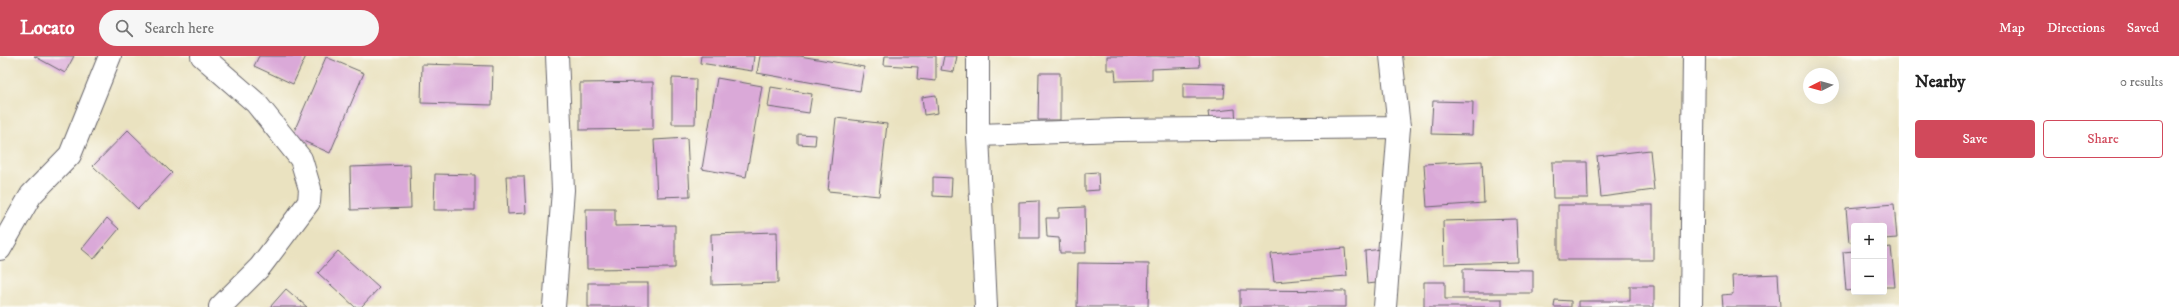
<!DOCTYPE html>
<html lang="en">
<head>
<meta charset="utf-8">
<style>
  body { margin:0; font-family:"IM FELL DW Pica",serif; background:#f6f6f6; color:#222 }
  .controls { position:absolute; right:12px; bottom:12px; display:grid; overflow:hidden; border-radius:4px; box-shadow:0 4px 16px #0002 }
  .controls button { width:36px; height:36px; display:grid; place-items:center; padding:0; border:0; border-bottom:1px solid #e0e0e0; background:#fff; color:#222; font:20px sans-serif }
  .compass { position:absolute; left:1803px; top:12px; width:36px; height:36px; border-radius:50%; background:#fff; box-shadow:0 4px 16px #0002; rotate:264deg }
  .list { margin:0; padding:0; list-style:none }
  h2 { display:flex; justify-content:space-between; align-items:center; height:52px; margin:0; padding:0 16px; font-size:17px }
  h2 small { font-size:13px; font-weight:400; color:#767676 }
  .actions { display:flex; gap:8px; padding:12px 16px }
  .actions a { flex:1; padding:9px 0; border:1px solid #d1495b; border-radius:4px; text-align:center; font-size:14px; color:#d1495b }
  .actions .main { background:#d1495b; color:#fff }
  .icon { flex:none; width:22px; height:22px; fill:none; stroke:currentColor; stroke-width:2; stroke-linecap:round; stroke-linejoin:round }
  .map { position:relative; flex:none; width:1899px; height:251px; overflow:hidden }
  header { display:flex; align-items:center; gap:24px; box-sizing:border-box; height:56px; padding:0 20px; background:#d1495b; color:#fff }
  header strong { font-size:19px }
  nav { display:flex; gap:22px; margin-inline-start:auto; font-size:14px }
  .search { width:280px; height:36px; background:#f6f6f6; display:flex; align-items:center; gap:10px; box-sizing:border-box; padding:0 14px; border-radius:22px; color:#767676; font-size:15px }
  main { display:flex }
  aside { flex:1; background:#fff }
  .map>svg:first-child { display:block }
  .building { fill:#daa9d8 }
  .lines { fill:none; stroke-linecap:round; stroke-linejoin:round }
  .minor-casing { stroke:#68656a; stroke-width:24 }
  .minor { stroke:#fff; stroke-width:22 }
</style>
</head>
<body>
<header>
<strong>Locato</strong>
<div class="search"><svg class="icon" aria-label="search" viewBox="0 0 24 24"><circle cx="10" cy="10" r="6"/><path d="M15 15l6 6"/></svg>Search here</div>
<nav><a>Map</a><a>Directions</a><a>Saved</a></nav>
</header>
<main>
<div class="map">
<svg width="1899" height="251" viewBox="0 0 1899 251">
  <rect width="100%" height="100%" fill="#fdfcf7"/>
  <filter id="ink" filterUnits="userSpaceOnUse"><feTurbulence type="fractalNoise" baseFrequency=".025" numOctaves="2"/><feDisplacementMap in="SourceGraphic" scale="8" xChannelSelector="R" yChannelSelector="G"/><feConvolveMatrix kernelMatrix="1 2 1 2 8 2 1 2 1" color-interpolation-filters="sRGB"/></filter>
  <filter id="wash" filterUnits="userSpaceOnUse"><feTurbulence type="fractalNoise" baseFrequency=".012" numOctaves="4" result="noise"/><feDisplacementMap in="SourceGraphic" scale="16" xChannelSelector="R" yChannelSelector="G"/><feGaussianBlur stdDeviation="0.9" result="paint"/><feColorMatrix in="noise" values="0 0 0 0 0 0 0 0 0 0 0 0 0 0 0 0 0 1.4 0 .05"/><feComposite in="paint" operator="in"/></filter>
  <g filter="url(#wash)">
    <rect width="100%" height="100%" fill="#eae2c0"/>
    <g id="blocks">
      <g class="building">
        <polygon points="34,0 74,0 65,17"/>
        <polygon points="259,0 306,0 293,28 254,10"/>
        <polygon points="701,0 754,0 752,15 700,7"/>
        <polygon points="760,0 800,0 864,11 860,35 757,17"/>
        <polygon points="885,0 936,0 936,25 917,23 918,11 884,9"/>
        <polygon points="944,0 957,0 954,16 941,14"/>
        <polygon points="1107,0 1199,0 1200,11 1152,13 1152,24 1116,25 1115,14 1107,14"/>
        <polygon points="326,1 364,17 330,97 292,80"/>
        <polygon points="422,8 493,10 492,49 421,47"/>
        <polygon points="1039,17 1060,17 1060,64 1038,64"/>
        <polygon points="672,22 696,23 695,68 672,68"/>
        <polygon points="717,22 762,30 746,121 702,113"/>
        <polygon points="653,26 653,73 580,74 580,27"/>
        <polygon points="1183,27 1225,28 1224,42 1183,42"/>
        <polygon points="771,31 812,38 809,57 768,51"/>
        <polygon points="936,39 938,57 924,59 922,41"/>
        <polygon points="1433,45 1473,46 1472,79 1431,78"/>
        <polygon points="1235,53 1236,67 1210,69 1208,56"/>
        <polygon points="836,62 887,68 879,140 828,135"/>
        <polygon points="128,74 172,117 138,153 93,110"/>
        <polygon points="798,78 816,79 815,89 798,88"/>
        <polygon points="687,82 690,140 657,141 654,84"/>
        <polygon points="1650,94 1654,134 1601,141 1597,100"/>
        <polygon points="1482,105 1484,147 1427,151 1424,108"/>
        <polygon points="1552,106 1587,106 1588,142 1553,142"/>
        <polygon points="410,109 411,152 351,154 350,111"/>
        <polygon points="1098,116 1099,134 1085,135 1085,117"/>
        <polygon points="435,118 475,119 475,154 434,154"/>
        <polygon points="506,120 524,120 526,157 508,158"/>
        <polygon points="933,121 952,122 951,141 933,140"/>
        <polygon points="1039,145 1039,182 1019,182 1019,146"/>
        <polygon points="1894,148 1897,182 1884,183 1884,170 1854,170 1854,185 1849,186 1846,152"/>
        <rect x="1558" y="149" width="95" height="55"/>
        <polygon points="1085,151 1086,197 1060,197 1059,182 1047,181 1046,162 1059,162 1059,152"/>
        <polygon points="586,153 615,153 615,170 675,169 675,212 587,213"/>
        <polygon points="107,162 119,173 94,203 82,193"/>
        <polygon points="1516,163 1518,206 1444,208 1443,165"/>
        <polygon points="777,176 778,227 712,229 711,178"/>
        <polygon points="1891,191 1895,231 1884,231 1884,192"/>
        <polygon points="1345,192 1347,220 1274,226 1271,198"/>
        <polygon points="1382,193 1385,226 1367,228 1365,195"/>
        <polygon points="338,195 379,232 361,251 355,251 318,217"/>
        <polygon points="1854,195 1854,234 1846,235 1843,196"/>
        <polygon points="1078,207 1149,208 1148,251 1077,251"/>
        <polygon points="1463,213 1533,214 1533,237 1463,237"/>
        <polygon points="1778,218 1780,251 1723,251 1722,239 1733,238 1732,220"/>
        <polygon points="1424,226 1445,226 1445,243 1502,243 1502,251 1424,251"/>
        <rect x="588" y="227" width="60" height="24"/>
        <polygon points="1630,230 1654,230 1654,251 1578,251 1578,245 1630,245"/>
        <polygon points="286,233 307,251 270,251"/>
        <polygon points="1240,234 1346,235 1346,251 1240,251"/>
        <polygon points="1555,244 1571,245 1571,251 1554,251"/>
      </g>
    </g>
  </g>
  <g filter="url(#ink)">
    <use href="#blocks" fill-opacity="0" stroke="#68656a" stroke-width="1"/>
    <g class="lines">
      <g class="minor-casing">
        <g id="minor">
          <polyline points="202,0 256,47 301,103 310,133 309,146 260,211 220,251"/>
          <polyline points="978,0 978,79 986,251"/>
          <polyline points="978,79 1119,74 1399,71 1391,0"/>
          <polyline points="0,193 31,139 70,99 110,0"/>
          <polyline points="554,251 563,134 557,0"/>
          <polyline points="1385,251 1399,71"/>
          <polyline points="1691,251 1694,0"/>
        </g>
      </g>
      <use href="#minor" class="minor"/>
    </g>
  </g>
</svg>
<div class="controls">
<button>+</button>
<button>−</button>
</div>
<svg class="compass" viewBox="-18 -18 36 36"><path d="M0-13l5 13h-10z" fill="#e53935"/><path d="M0 13l5-13h-10z" fill="#767676"/></svg>
</div>
<aside>
<h2>Nearby<small>0 results</small></h2>
<ul class="list">
</ul>
<div class="actions"><a class="main">Save</a><a>Share</a></div>
</aside>
</main>
</body>
</html>
